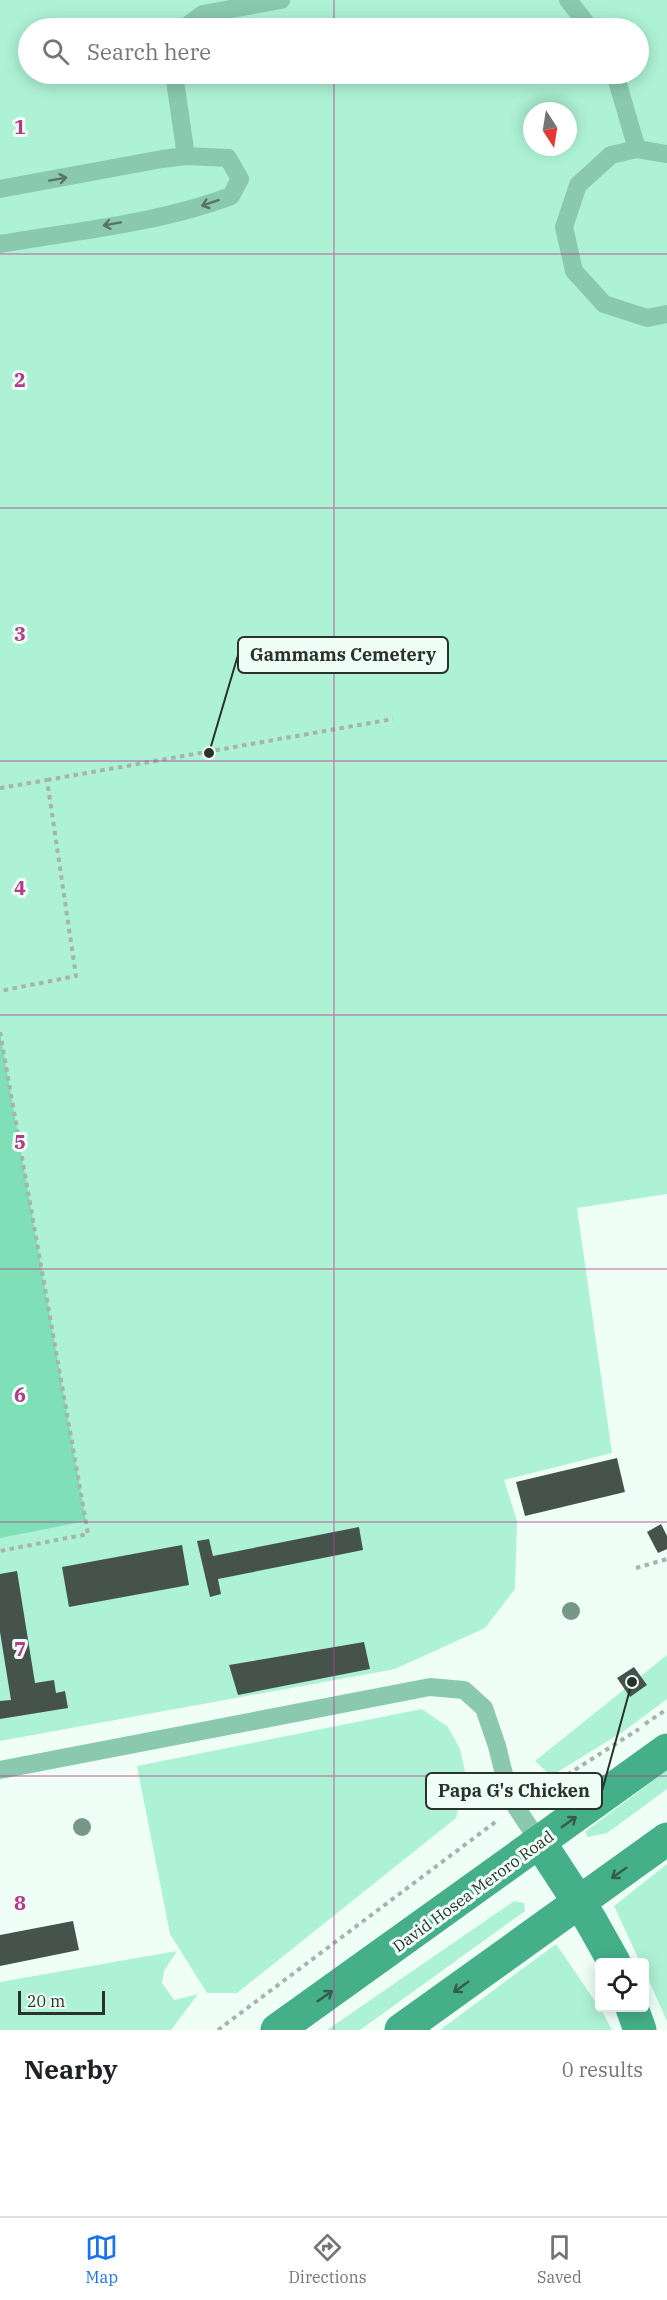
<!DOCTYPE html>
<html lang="en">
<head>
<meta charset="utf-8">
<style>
  body { margin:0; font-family:"IBM Plex Serif",serif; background:#f2f2f2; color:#202124 }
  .controls { position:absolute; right:18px; bottom:18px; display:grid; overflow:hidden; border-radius:6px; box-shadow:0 3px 15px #0003 }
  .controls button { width:54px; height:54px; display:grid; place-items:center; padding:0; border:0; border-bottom:2px solid #e0e0e0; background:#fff; color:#202124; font:30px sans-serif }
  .compass { position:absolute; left:523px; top:102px; width:54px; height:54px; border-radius:50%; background:#fff; box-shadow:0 3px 15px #0003; rotate:168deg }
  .scale { position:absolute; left:18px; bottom:15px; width:87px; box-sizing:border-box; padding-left:6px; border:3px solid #2b312e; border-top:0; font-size:16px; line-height:21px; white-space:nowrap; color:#2b312e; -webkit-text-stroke:4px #effff7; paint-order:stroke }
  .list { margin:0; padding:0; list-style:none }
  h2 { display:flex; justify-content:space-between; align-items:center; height:78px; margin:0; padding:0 24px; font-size:26px }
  h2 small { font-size:20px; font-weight:400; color:#757577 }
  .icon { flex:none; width:33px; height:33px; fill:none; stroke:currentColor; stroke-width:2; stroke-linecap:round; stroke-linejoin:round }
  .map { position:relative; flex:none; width:667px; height:2030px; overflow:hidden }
  .search { position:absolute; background:#fff; box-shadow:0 3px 15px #0003; left:18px; right:18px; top:18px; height:66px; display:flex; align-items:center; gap:15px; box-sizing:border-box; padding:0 21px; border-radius:33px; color:#757577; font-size:22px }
  .sheet { height:186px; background:#fff }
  nav { display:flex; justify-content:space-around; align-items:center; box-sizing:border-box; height:84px; border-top:2px solid #e0e0e0; background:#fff; font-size:16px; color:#757577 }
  nav a { display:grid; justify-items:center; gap:3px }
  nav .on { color:#1a73e8 }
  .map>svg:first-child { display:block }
  .green { fill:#adf2d4; fill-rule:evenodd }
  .forest { fill:#7fe0b8 }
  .building { fill:#46534d }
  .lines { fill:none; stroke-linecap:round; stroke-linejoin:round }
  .path { stroke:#a7b3ad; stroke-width:4; stroke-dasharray:4.5 4.5; stroke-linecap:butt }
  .lane { stroke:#8ac9ad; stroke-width:18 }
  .secondary { stroke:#44af88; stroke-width:33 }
  .tree { fill:#78968a }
  .oneway { stroke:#567567 }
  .oneway2 { stroke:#345d4e }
  .grid { fill:none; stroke:#b73a8a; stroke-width:1.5; stroke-opacity:0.55 }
  .labels { text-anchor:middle; stroke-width:6; stroke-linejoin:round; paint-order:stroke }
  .street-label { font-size:16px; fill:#2b312e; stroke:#effff7 }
  .grid-label { font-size:20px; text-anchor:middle; font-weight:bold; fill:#b73a8a; stroke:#effff7; stroke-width:6; stroke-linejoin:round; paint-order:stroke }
  .leader { fill:none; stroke:#2b312e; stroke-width:2 }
  .callout-dot { fill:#2b312e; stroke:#effff7; stroke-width:2 }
  .callout { fill:#effff7; stroke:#2b312e; stroke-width:2 }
  .callout-label { font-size:18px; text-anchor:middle; font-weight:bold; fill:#2b312e }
</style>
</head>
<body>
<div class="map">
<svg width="667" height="2030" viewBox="0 0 667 2030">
  <rect width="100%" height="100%" fill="#effff7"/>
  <g class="green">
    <path d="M0,0H667V1194L577,1208L612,1453L504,1480L517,1521L515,1589L485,1628L395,1669L0,1741ZM28,28H638V74H28ZM532,111H568V147H532Z"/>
    <polygon points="667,1655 667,1699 624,1731 551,1776 535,1761"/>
    <polygon points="422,1709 448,1727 460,1749 466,1776 456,1818 237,1993 207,1993 170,1934 137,1766"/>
    <polygon points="667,1770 667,1789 607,1833 588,1837 585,1832"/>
    <polygon points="667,1864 667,2021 645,1972 644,1962 640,1962 614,1906"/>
    <polygon points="514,1901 524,1903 525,1911 360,2030 327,2030"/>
    <polygon points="556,1944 603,2013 612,2030 440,2030"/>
    <polygon points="177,1951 164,1971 162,1983 174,2000 198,1994 171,2030 0,2030 0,1982"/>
  </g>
  <polygon class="forest" points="0,1032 86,1521 0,1538"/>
  <g class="building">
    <polygon points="617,1458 625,1492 525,1516 516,1482"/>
    <polygon points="661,1524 667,1536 667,1549 658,1553 647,1532"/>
    <polygon points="359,1527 363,1550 218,1579 221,1594 210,1597 197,1541 209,1539 213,1556"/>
    <polygon points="182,1545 189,1585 69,1607 62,1567"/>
    <polygon points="17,1571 35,1683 54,1680 56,1693 65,1691 68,1708 0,1719 0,1701 11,1700 0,1632 0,1574"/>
    <polygon points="364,1642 370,1669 238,1695 229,1665"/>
    <polygon points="634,1667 647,1685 630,1697 617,1678"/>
    <polygon points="73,1921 79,1950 0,1966 0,1935"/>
  </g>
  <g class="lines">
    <g class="path">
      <polyline points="47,780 393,719"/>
      <polyline points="0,788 47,780 76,976 0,991"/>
      <polyline points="0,1032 88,1534 0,1551"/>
      <polyline points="636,1568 667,1559"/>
      <polyline points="645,1724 667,1709"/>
      <polyline points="537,1794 639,1729"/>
      <polyline points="218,2030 498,1820"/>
    </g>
    <g class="lane">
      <polyline points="568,0 590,28"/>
      <polyline points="184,28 203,14 281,0"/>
      <polyline points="174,74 186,156"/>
      <polyline points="615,74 637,149"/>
      <polyline points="667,154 637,149 611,155 578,185 564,227 574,271 604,304 647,318 667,314"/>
      <path d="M0,189L162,159L186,156L228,158L240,179L231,196C160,223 75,231 0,244"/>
      <polyline points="0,1770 430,1687 464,1690 484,1708 497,1746 508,1790 516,1807 540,1843"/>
    </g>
    <g class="secondary">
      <polyline points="540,1843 591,1921 614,1962"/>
      <polyline points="632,2008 640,2030"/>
      <polyline points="277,2030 667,1750"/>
      <polyline points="401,2030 667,1839"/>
    </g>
  </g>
  <g class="tree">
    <circle cx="571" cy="1611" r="9"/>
    <circle cx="82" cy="1827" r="9"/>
  </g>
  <defs><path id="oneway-shaft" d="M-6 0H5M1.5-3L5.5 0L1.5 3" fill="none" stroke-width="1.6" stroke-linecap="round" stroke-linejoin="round" transform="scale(1.5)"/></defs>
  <g class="oneway">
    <use href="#oneway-shaft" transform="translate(58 179) rotate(-10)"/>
    <use href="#oneway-shaft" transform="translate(210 203) rotate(161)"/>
    <use href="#oneway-shaft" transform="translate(112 224) rotate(170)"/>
  </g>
  <g class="oneway2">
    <use href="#oneway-shaft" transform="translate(569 1822) rotate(-36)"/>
    <use href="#oneway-shaft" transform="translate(619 1873) rotate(145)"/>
    <use href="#oneway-shaft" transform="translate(461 1987) rotate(144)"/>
    <use href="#oneway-shaft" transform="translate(325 1996) rotate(-35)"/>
  </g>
  <path class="grid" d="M334,0V28M334,74V2030M0,254H667M0,508H667M0,761H667M0,1015H667M0,1269H667M0,1522H667M0,1776H667"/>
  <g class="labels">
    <g class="street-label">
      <text transform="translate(473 1891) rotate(-36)" y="6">David Hosea Meroro Road</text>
    </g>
  </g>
  <g class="grid-label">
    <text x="20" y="134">1</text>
    <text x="20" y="387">2</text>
    <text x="20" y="641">3</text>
    <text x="20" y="895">4</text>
    <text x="20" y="1149">5</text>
    <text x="20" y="1402">6</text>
    <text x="20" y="1656">7</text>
    <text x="20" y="1910">8</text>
  </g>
  <path class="leader" d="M209 753L238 655M632 1682L602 1791"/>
  <g class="callout-dot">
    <circle cx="209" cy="753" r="6"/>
    <circle cx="632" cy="1682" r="6"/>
  </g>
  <g class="callout">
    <rect x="238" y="637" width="210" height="36" rx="6"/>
    <rect x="426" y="1773" width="176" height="36" rx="6"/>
  </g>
  <g class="callout-label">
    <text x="343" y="661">Gammams Cemetery</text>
    <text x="514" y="1797">Papa G's Chicken</text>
  </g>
</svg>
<div class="controls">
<button><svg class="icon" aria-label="locate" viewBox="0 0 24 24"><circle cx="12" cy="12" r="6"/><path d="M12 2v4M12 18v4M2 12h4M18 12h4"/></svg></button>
</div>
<svg class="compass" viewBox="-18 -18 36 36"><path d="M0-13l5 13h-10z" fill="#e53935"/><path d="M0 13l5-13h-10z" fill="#757577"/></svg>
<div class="scale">20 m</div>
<div class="search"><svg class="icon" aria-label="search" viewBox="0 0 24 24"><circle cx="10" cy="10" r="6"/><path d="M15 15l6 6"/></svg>Search here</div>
</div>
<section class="sheet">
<h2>Nearby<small>0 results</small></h2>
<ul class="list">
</ul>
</section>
<nav>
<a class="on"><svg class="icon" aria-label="map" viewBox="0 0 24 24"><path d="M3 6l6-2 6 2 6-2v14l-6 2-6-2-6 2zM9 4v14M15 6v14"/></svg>Map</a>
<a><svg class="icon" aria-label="directions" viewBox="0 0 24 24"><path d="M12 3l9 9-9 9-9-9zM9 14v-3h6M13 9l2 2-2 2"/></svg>Directions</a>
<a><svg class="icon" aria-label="saved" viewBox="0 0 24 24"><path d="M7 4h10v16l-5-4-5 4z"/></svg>Saved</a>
</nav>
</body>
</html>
